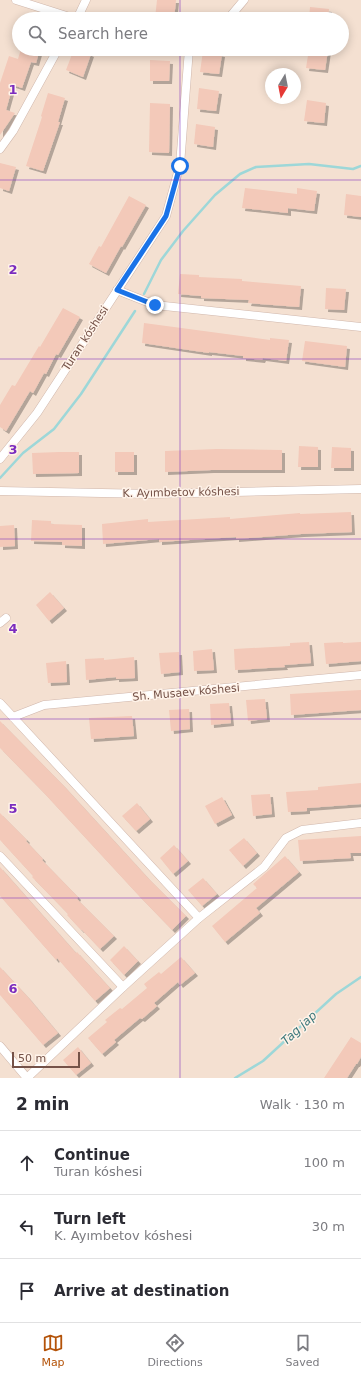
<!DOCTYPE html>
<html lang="en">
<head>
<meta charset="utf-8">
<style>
  body { margin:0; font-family:"DejaVu Sans",sans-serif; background:#f2f2f3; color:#2b2b33 }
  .compass { position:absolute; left:265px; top:68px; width:36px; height:36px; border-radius:50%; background:#fff; box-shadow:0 2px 10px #0003; rotate:190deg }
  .scale { position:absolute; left:12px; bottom:10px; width:68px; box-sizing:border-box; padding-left:4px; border:2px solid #755248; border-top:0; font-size:11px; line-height:14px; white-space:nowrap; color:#755248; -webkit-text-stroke:3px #fff3e9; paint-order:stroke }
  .stop { position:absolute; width:12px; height:12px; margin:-9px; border:3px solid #1a73e8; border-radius:50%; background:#fff }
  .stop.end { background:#1a73e8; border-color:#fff; box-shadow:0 1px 4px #0008 }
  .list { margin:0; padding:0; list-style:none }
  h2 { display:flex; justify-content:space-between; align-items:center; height:52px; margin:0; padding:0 16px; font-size:17px }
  h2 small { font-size:13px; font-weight:400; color:#7c7c81 }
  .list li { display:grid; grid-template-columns:26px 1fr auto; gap:12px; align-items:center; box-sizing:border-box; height:64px; padding:0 16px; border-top:1px solid #e1e1e2 }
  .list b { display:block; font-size:15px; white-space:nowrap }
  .list p { margin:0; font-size:13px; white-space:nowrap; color:#7c7c81 }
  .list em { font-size:13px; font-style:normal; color:#7c7c81 }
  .icon { flex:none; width:22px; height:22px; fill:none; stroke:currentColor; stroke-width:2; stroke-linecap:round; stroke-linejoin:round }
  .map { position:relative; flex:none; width:361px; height:1078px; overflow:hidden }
  .search { position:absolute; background:#fff; box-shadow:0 2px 10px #0003; left:12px; right:12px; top:12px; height:44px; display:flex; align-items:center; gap:10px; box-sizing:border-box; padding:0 14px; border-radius:22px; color:#7c7c81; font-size:15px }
  .sheet { height:244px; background:#fff }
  nav { display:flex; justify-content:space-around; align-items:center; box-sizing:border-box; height:56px; border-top:1px solid #e1e1e2; background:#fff; font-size:11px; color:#7c7c81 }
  nav a { display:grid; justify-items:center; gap:2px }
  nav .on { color:#b45309 }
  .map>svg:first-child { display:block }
  .residential { fill:#f4e0d1; fill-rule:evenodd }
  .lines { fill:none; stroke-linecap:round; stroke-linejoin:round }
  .stream { stroke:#9dd7d8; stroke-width:2.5 }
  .building { fill:#f3c9b9; filter:url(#shadow) }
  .street-casing { stroke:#d0b7ac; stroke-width:9 }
  .street { stroke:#fff; stroke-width:8 }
  .route { stroke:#1a73e8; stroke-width:5 }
  .grid { fill:none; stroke:#7b2cbf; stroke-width:1; stroke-opacity:0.55 }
  .labels { text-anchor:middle; stroke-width:3; stroke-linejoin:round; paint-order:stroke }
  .street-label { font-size:11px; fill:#755248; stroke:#fff3e9 }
  .water-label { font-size:12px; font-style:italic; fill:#3c787b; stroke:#fff3e9 }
  .grid-label { font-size:13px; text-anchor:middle; font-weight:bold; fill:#7b2cbf; stroke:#fff3e9; stroke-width:3; stroke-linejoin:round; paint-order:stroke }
</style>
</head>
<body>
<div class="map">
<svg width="361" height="1078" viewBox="0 0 361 1078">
  <defs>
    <filter id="shadow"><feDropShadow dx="3" dy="3" stdDeviation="0" flood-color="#0004"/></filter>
  </defs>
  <rect width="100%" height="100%" fill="#fdefe2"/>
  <path class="residential" d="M0,0H361V1078H0ZM19,19H342V49H19ZM271,74H295V98H271Z"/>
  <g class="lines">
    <g class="stream">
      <polyline points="144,294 161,260 183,231 215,195 240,174 256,167 309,164 353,169 361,166"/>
      <polyline points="0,478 23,453 54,429 81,394 135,311"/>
      <polyline points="235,1078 263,1061 336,994 361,977"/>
    </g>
  </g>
  <g class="building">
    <polygon points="157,0 176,0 174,19 155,18"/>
    <polygon points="310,7 329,9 328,19 309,19"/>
    <polygon points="21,49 40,49 36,63 31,62 22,88 13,85 6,110 15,113 0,135 0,83 9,56 18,59"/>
    <polygon points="74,49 79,49 91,54 83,77 66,70"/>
    <polygon points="309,49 328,50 325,70 306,68"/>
    <polygon points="203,51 222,54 219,74 200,72"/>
    <polygon points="150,60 170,61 169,81 150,81"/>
    <polygon points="199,88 219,91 216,111 197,109"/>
    <polygon points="48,93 65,98 58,122 60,122 43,171 26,166 42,117 41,116"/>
    <polygon points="307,100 326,103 324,123 304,121"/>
    <polygon points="150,103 170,104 169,153 149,152"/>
    <polygon points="196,124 215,127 213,147 194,144"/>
    <polygon points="0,163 16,167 9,191 0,188"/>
    <polygon points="245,188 297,194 297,188 317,191 314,211 288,208 288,213 242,208"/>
    <polygon points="346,194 361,196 361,217 344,215"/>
    <polygon points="129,196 146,205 122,247 121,246 106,273 89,264 99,246 101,247"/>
    <polygon points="180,274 199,275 199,277 242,279 242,281 301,286 299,307 248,303 249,300 201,298 201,296 178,294"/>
    <polygon points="326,288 346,289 344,310 325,309"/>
    <polygon points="63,308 80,317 58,355 56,354 46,374 44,373 33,393 30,391 6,431 0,427 0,405 12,385 15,386 39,346 40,347"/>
    <polygon points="144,323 270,340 270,338 289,340 286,361 263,358 262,360 243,358 243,356 209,352 209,353 142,343"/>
    <polygon points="305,341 347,346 345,367 302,361"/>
    <polygon points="299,446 318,447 318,467 298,467"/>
    <polygon points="332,447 351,448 351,468 331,468"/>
    <polygon points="217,449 282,450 282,470 211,470 165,472 165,451"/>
    <polygon points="59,452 79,452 79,473 33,474 32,453"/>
    <rect x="115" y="452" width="19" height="20"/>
    <polygon points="351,512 352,532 301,534 236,539 236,537 159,542 159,539 103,544 102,524 148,519 148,522 230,517 230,519 300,513 300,514"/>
    <polygon points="32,520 51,521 51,524 82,525 82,546 62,545 62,542 31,541"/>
    <polygon points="14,525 15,546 0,547 0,526"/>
    <polygon points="50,592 64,608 49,621 36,605"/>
    <polygon points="309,642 311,663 284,665 285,667 235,670 234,649 290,646 290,643"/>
    <polygon points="343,642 343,643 361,642 361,661 326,664 324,643"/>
    <polygon points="212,649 214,670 194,671 193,651"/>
    <polygon points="179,652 180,672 161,674 159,653"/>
    <polygon points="134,657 135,678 116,679 116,677 86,680 85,659 104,658 104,660"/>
    <polygon points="66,661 67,682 48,683 46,663"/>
    <polygon points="361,690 361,710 291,715 290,694"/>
    <polygon points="265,699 267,719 248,721 246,700"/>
    <polygon points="229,703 231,723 211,725 210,704"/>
    <polygon points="189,709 190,729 171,731 169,710"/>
    <polygon points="132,716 134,736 91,739 89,718"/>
    <polygon points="0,721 63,785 148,878 186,916 172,930 140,897 43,792 0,748"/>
    <polygon points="361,783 361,804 307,808 307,811 288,812 286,792 318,790 318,787"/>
    <polygon points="270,794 272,814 253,816 251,795"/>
    <polygon points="222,797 232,815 215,824 205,806"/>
    <polygon points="137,803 150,819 136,831 122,816"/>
    <polygon points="0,813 27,840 26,841 43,859 42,860 78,897 77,899 114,936 100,949 82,930 81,930 67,915 68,914 32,877 33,876 0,840"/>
    <polygon points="361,836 361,853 350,853 351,858 300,861 298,840"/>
    <polygon points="244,838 257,853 243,866 229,850"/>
    <polygon points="174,845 188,861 173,874 160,858"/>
    <polygon points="285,856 299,872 256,908 260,913 225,942 212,926 257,888 253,884"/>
    <polygon points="0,867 76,953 77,952 110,988 95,1001 57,958 56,960 0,896"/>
    <polygon points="203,878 217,894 202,906 188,890"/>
    <polygon points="124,946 138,961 124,975 110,960"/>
    <polygon points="181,957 195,973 180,985 178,982 154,1003 157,1006 142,1019 140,1018 114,1040 116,1042 102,1054 88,1038 107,1022 105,1020 120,1008 122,1009 147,988 144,984 159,972 161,974"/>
    <polygon points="0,967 27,996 58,1033 43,1045 0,995"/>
    <polygon points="351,1037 361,1043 361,1057 357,1064 356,1064 347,1078 324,1078"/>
    <polygon points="78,1047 91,1063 76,1075 63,1060"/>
  </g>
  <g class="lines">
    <g class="street-casing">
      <g id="street">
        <polyline points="16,0 76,19"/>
        <polyline points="77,19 86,0"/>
        <polyline points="228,19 244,0"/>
        <polyline points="0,149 13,131 58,49"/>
        <polyline points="117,290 155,305 361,327"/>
        <polyline points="0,459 37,413 166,216 180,165 189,49"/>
        <polyline points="0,491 152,494 361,489"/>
        <polyline points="0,623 6,618"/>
        <polyline points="0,703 199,918"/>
        <polyline points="13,717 44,705 361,675"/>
        <polyline points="0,856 123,987"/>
        <polyline points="0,1046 27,1078"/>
        <polyline points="27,1078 123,987 199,918 264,867 286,838 302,830 361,823"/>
      </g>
    </g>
    <use href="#street" class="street"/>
  </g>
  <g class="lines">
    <polyline class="route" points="155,305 117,290 166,216 180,166"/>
  </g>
  <path class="grid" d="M180,0V19M180,49V1078M0,180H361M0,359H361M0,539H361M0,719H361M0,898H361"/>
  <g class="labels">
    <g class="street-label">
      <text transform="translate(85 338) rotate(-57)" y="4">Turan kóshesi</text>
      <text transform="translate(181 492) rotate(-1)" y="4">K. Ayımbetov kóshesi</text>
      <text transform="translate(186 692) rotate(-5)" y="4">Sh. Musaev kóshesi</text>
    </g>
    <g class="water-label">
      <text transform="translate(299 1028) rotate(-43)" y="4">Tag jap</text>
    </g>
  </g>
  <g class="grid-label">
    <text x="13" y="94">1</text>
    <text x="13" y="274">2</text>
    <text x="13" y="454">3</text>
    <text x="13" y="633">4</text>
    <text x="13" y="813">5</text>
    <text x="13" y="993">6</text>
  </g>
</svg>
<svg class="compass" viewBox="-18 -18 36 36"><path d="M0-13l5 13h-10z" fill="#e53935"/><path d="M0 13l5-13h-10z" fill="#7c7c81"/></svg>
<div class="scale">50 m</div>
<div class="stop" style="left:180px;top:166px"></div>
<div class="stop end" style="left:155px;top:305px"></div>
<div class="search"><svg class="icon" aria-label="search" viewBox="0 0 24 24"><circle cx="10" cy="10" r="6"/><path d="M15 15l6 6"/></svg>Search here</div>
</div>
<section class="sheet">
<h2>2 min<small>Walk · 130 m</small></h2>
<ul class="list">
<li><svg class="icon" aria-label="ahead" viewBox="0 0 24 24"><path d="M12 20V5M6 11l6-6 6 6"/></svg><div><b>Continue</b><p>Turan kóshesi</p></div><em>100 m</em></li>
<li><svg class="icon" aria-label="left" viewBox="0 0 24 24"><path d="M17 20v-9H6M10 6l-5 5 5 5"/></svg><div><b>Turn left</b><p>K. Ayımbetov kóshesi</p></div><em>30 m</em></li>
<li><svg class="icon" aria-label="arrive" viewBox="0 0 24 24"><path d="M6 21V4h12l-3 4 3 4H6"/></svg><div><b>Arrive at destination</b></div></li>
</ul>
</section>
<nav>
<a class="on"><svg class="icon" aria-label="map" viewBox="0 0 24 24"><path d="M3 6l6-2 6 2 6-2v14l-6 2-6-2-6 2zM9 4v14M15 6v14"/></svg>Map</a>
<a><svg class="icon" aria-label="directions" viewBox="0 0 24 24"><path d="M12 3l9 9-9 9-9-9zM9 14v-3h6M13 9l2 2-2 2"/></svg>Directions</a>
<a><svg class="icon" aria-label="saved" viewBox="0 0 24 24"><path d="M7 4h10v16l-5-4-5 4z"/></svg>Saved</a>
</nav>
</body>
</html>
